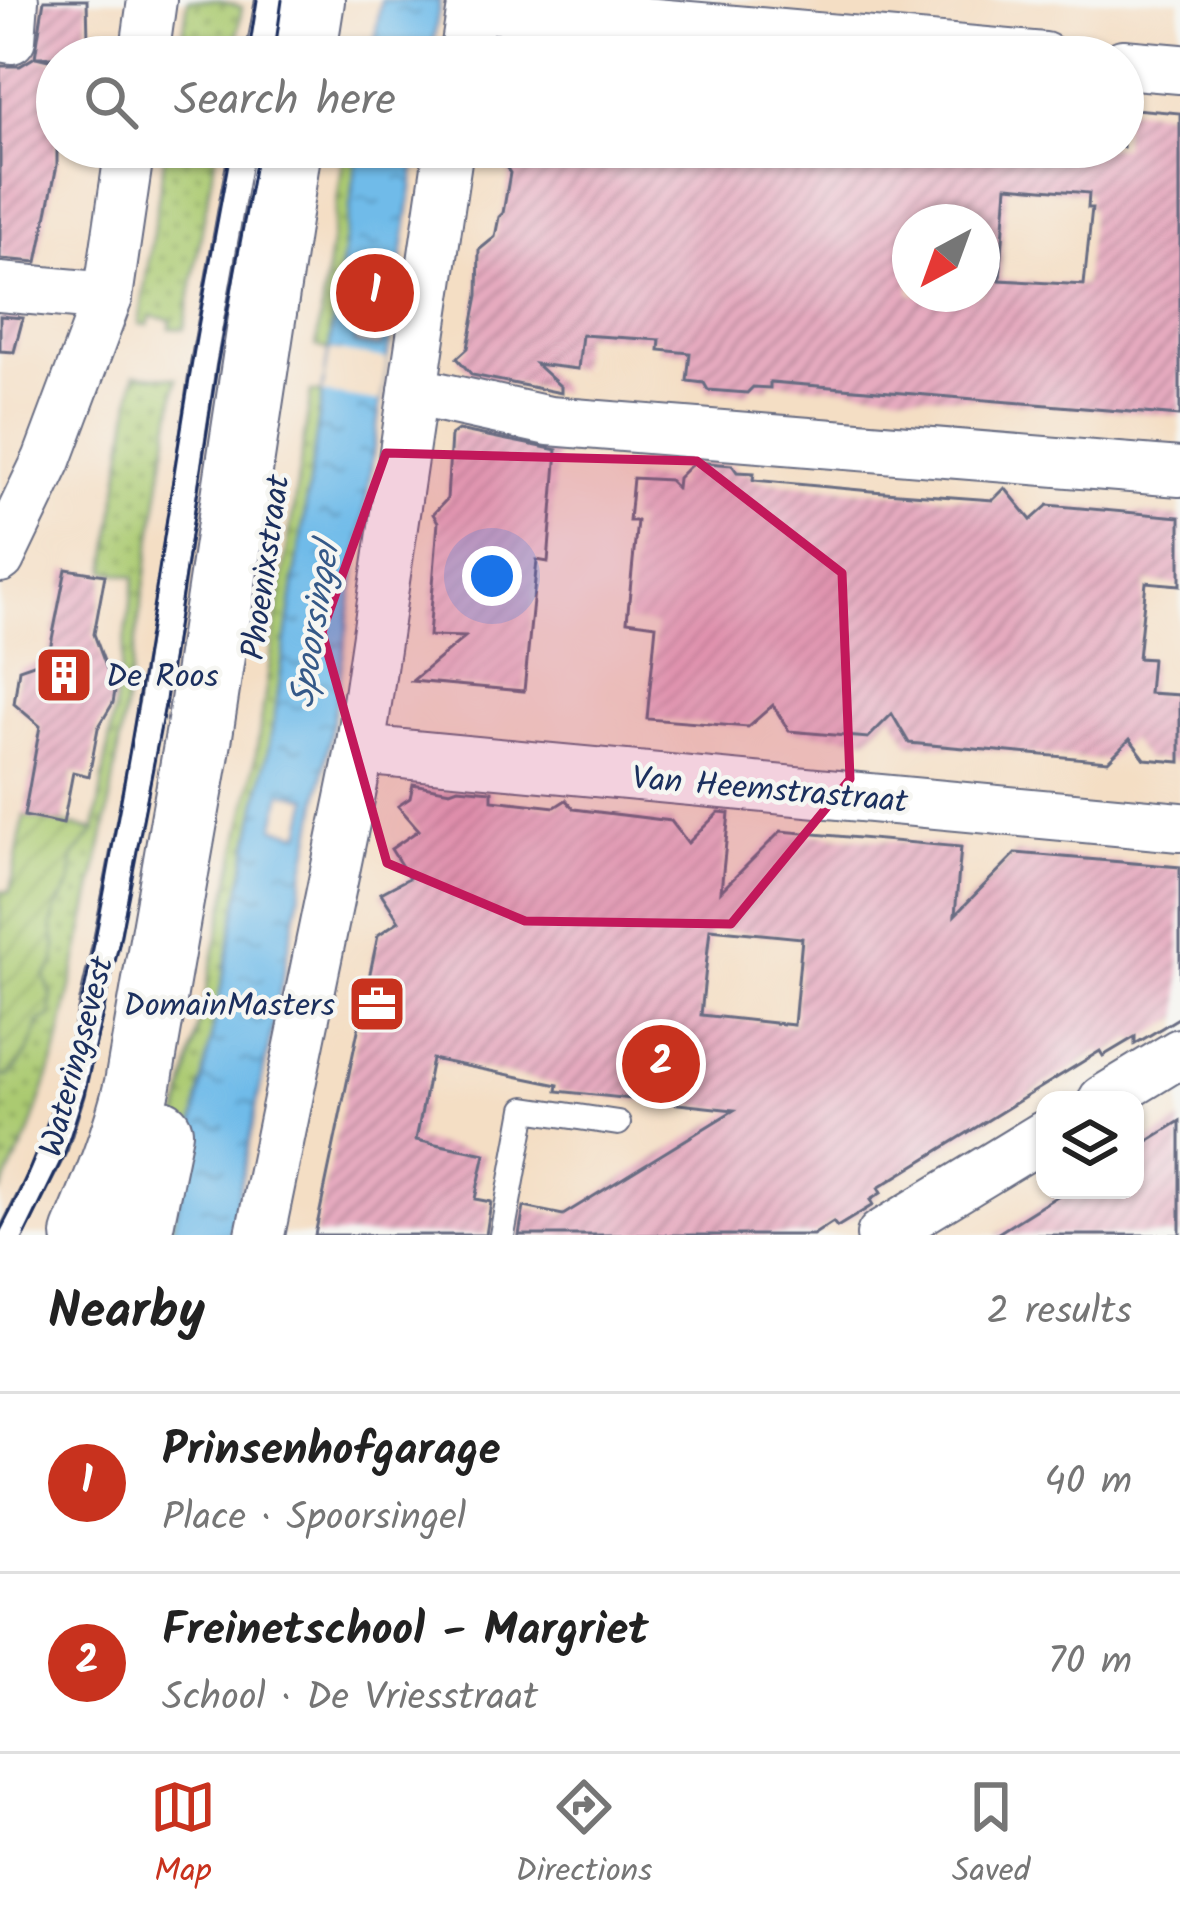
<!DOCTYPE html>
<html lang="en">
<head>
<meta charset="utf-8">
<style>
  body { margin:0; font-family:Kalam,sans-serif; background:#f6f6f6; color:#222 }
  .controls { position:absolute; right:36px; bottom:36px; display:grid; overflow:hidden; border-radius:24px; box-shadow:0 3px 9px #0004 }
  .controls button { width:108px; height:108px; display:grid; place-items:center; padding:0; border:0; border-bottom:3px solid #e0e0e0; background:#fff; color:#222; font:60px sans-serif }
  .compass { position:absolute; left:892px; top:204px; width:108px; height:108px; border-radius:50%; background:#fff; box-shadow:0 3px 9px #0004; rotate:221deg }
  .you { position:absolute; left:492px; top:576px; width:42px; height:42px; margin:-30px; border:9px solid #fff; border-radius:50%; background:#1a73e8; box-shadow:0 0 0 18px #1a73e833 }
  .badge { display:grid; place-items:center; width:78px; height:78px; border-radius:50%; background:#c8321e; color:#fff; font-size:39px; font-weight:700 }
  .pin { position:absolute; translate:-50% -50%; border:6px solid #fff; box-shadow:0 3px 12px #0006 }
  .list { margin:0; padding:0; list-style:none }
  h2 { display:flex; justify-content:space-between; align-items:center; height:156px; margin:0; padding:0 48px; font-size:51px }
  h2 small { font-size:39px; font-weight:400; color:#767676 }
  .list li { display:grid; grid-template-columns:78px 1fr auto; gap:36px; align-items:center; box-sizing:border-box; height:180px; padding:0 48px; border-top:3px solid #e0e0e0 }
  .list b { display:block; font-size:45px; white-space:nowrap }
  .list p { margin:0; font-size:39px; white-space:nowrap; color:#767676 }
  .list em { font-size:39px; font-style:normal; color:#767676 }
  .icon { flex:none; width:66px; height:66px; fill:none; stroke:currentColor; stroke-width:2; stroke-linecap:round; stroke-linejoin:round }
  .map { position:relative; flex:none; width:1180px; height:1235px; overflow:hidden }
  .search { position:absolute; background:#fff; box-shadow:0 3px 9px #0004; left:36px; right:36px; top:36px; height:132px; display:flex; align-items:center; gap:30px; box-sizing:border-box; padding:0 42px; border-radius:66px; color:#767676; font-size:45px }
  .sheet { height:516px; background:#fff }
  nav { display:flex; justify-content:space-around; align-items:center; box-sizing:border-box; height:168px; border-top:3px solid #e0e0e0; background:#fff; font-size:33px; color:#767676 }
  nav a { display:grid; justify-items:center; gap:6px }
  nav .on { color:#c8321e }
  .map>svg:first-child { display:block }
  .grass { fill:url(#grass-dots); stroke:#637c68; stroke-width:3 }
  .garden { fill:url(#garden-furrows); stroke:#637c68; stroke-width:3 }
  .water { fill:url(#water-ripples); stroke:#4675a4; stroke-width:3; fill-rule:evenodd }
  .pier { fill:#f4dec4 }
  .building { fill:url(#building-hatch); fill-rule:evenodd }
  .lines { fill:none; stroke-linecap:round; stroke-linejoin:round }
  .lane-casing { stroke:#676c82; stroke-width:28 }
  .street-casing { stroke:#676c82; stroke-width:52 }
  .secondary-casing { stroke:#676c82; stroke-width:70 }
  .lane { stroke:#fff; stroke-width:24 }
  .street { stroke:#fff; stroke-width:48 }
  .secondary { stroke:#fff; stroke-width:66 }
  .tram { stroke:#1b2f5e; stroke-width:3 }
  .marked { fill:#c2185b; fill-opacity:0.2; stroke:#c2185b; stroke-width:9; stroke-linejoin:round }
  .labels { text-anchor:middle; stroke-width:9; stroke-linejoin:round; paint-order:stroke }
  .street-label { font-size:33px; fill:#1b2f5e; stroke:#f6f6f2 }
  .poi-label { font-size:33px; fill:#1b2f5e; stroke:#f6f6f2; text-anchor:start }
  .water-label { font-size:36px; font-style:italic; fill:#355988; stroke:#f6f6f2 }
</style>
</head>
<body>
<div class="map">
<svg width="1180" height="1235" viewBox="0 0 1180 1235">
  <defs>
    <pattern id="grass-dots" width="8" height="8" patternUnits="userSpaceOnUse" patternTransform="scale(3)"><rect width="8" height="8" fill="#abca71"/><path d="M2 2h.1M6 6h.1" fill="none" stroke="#8aa460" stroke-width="1.8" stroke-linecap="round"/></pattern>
    <pattern id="garden-furrows" width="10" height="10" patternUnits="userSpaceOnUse" patternTransform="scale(3)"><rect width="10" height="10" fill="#abca71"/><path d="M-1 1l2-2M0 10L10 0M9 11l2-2" fill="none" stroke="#8aa460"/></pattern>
    <pattern id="water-ripples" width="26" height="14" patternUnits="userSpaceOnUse" patternTransform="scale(3)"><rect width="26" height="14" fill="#70bbe9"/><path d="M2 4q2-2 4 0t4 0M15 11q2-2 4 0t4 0" fill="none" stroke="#5b98c0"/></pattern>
    <pattern id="building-hatch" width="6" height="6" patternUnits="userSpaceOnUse" patternTransform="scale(3)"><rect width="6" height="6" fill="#e6aabf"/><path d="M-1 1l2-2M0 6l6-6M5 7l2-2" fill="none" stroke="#ba8b9e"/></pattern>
  </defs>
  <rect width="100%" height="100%" fill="#f6f6f2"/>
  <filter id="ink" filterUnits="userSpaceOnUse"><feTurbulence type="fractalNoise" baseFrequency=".00833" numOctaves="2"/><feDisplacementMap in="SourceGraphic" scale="24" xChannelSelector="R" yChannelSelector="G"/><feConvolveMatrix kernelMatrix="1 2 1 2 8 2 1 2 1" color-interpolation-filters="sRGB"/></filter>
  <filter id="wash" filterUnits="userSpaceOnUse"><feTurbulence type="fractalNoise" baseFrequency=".004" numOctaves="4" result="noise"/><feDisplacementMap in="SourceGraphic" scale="48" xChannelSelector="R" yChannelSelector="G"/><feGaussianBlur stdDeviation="2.7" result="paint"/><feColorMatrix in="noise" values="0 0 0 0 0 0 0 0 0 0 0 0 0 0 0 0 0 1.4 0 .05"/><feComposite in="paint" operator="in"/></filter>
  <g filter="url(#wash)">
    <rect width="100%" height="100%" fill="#f4dec4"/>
    <g class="grass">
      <polygon points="188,0 217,0 242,7 233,57 180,57"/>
      <polygon points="166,147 217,147 184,329 170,328 171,320 151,316 148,325 139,324"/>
      <polygon points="345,147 359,147 330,350 316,346"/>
      <polygon points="135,374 177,378 108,815 57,1052 29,1134 0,1193 0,1063 24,816 95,830 135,577 106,571"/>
      <polygon points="311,392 323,393 274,721 172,1235 155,1235 169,1161 252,781"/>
    </g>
    <path class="garden" d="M24,816L95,831L73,856L71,884L56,909L52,926L56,946L54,963L45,977L52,997L50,1017L38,1022C36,1041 22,1064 8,1077L0,1076V891L10,892Z"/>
    <g class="water">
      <polygon points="381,0 440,0 431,57 372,57"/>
      <path d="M359,147H418L338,691L313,829L230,1235H172L274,721ZM364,272L391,276L381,347L354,343ZM282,792L309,798L301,834L274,828Z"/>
    </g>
    <polygon class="pier" points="330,350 387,359 380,402 323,393"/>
    <g id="blocks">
      <g class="building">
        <polygon points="44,0 87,0 88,39 84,57 36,57 57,62 57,165 37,262 0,259 0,66 20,66 35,57"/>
        <path d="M1123,108L1180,113V416L770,382V388L753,387L747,393L708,390L704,383L687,381L690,353L659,350L660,340L582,335L578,369L536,364L561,387V393L472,375L457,358L468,348L478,295L479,250L495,237L499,217L503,213L510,173L494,147H1123ZM1007,186L1089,193L1088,208H1092L1084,285L1000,280ZM910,222H982V294H910Z"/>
        <polygon points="0,316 23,318 14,352 0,351"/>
        <polygon points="458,430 557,450 548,562 537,560 524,691 412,681 465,637 429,636 438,522 433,514 447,499 451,435"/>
        <polygon points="694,462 732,465 737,472 754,473 753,480 871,491 993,500 1005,488 1031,520 1048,505 1180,517 1180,585 1146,582 1138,658 1152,659 1149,693 1180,695 1180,762 1145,759 1130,739 1108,761 909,743 892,714 868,738 789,731 773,705 748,727 647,719 656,625 627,621 637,521 629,521 633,478 669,480 677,488 678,478"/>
        <polygon points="66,569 105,575 94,634 115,691 113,703 98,728 89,776 73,772 63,824 24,816 40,726 14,704 19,669 48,659"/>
        <path d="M413,784L450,791L458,788L492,791V800L555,807L566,800L574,809L671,821L688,843L719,812L729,813L721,891L781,831L961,847L955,915L1016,853L1180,867V1017L1135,1044V1037L1103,1056L1100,1051L878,1188L881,1193L870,1200L873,1205L837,1227L833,1222L813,1235H519L524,1207L563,1215L734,1110L557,1091L558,1085L432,1059L416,1140L485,1154L475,1199L491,1202L486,1235H315L378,935L399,921L381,893L409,878L391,849L419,830L398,806L410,798ZM710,929L802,938L794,1025L701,1015Z"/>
        <polygon points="1180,1121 1180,1235 995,1235 1067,1190 1135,1190 1135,1149"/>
      </g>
    </g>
  </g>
  <g filter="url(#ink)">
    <use href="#blocks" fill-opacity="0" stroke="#676c82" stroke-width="3"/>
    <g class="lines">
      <g class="lane-casing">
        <g id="lane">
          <polyline points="258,57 268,0"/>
          <polyline points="11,1235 56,1145 72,1093 106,941 153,698 203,364 242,147"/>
          <polyline points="502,1235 525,1109 618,1123"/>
        </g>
      </g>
      <g class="street-casing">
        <g id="street">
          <polyline points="472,7 1044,57"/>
          <polyline points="0,37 11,39 14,0"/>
          <polyline points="144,57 152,0"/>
          <polyline points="464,57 473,0"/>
          <polyline points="1123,64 1180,69"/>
          <polyline points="0,287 108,297"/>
          <polyline points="413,391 549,421 1180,472"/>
          <polyline points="0,558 47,460 108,297 130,147"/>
          <polyline points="360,750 1180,827"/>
          <polyline points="1103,1100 1180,1053"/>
          <polyline points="260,1235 360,750 449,147"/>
          <polyline points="881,1235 1045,1135"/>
        </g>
      </g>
      <g class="secondary-casing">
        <g id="secondary">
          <polyline points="302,57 311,0"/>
          <path d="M85,1235C106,1185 126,1137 138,1084L199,735L288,147"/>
          <polyline points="138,1235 159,1132"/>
        </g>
      </g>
      <use href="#lane" class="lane"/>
      <use href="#street" class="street"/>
      <use href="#secondary" class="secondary"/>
      <g class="tram">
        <polyline points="248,57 257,0"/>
        <polyline points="274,57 282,0"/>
        <path d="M0,1231C69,1104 91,961 117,821C146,669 166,515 192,362C204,290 218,219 231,147"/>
        <polyline points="25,1235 65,1153 84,1094 119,945 166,700 217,366 258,147"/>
      </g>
    </g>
  </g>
  <path class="marked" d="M386,453L697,461L842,573L850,779L731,924L525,921L387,863L322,632Z"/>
  <defs>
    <g id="building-square" transform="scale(3)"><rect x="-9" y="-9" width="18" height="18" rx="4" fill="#c8321e" stroke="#f6f6f2"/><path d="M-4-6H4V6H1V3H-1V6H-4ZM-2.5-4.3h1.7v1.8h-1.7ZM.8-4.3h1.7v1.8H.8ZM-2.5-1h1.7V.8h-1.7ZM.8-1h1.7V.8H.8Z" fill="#fff"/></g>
    <g id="office-square" transform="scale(3)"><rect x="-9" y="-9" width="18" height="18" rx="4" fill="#c8321e" stroke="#f6f6f2"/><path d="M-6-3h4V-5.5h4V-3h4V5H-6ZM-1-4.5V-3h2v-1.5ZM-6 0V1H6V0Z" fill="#fff"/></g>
  </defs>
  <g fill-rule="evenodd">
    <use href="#building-square" x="64" y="675"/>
    <use href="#office-square" x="377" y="1004"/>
  </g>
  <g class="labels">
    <g class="street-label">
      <text transform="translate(264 567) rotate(-82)" y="12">Phoenixstraat</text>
      <text transform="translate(770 788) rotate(5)" y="12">Van Heemstrastraat</text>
      <text transform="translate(75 1056) rotate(-75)" y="12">Wateringsevest</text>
    </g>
    <g class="poi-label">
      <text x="106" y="687">De Roos</text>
      <text x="335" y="1016" text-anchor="end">DomainMasters</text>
    </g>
    <g class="water-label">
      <text transform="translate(313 625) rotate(-81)" y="13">Spoorsingel</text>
    </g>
  </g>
</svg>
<div class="controls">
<button><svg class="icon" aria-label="layers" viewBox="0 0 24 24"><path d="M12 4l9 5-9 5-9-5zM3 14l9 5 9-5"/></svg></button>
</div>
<svg class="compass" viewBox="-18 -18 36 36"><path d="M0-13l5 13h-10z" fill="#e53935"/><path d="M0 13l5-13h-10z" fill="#767676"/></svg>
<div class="you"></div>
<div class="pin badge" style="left:375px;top:293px">1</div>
<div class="pin badge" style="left:661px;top:1064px">2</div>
<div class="search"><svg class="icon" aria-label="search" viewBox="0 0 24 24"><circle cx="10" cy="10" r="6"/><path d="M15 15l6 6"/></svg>Search here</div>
</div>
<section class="sheet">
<h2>Nearby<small>2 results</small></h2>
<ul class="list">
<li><span class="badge">1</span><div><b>Prinsenhofgarage</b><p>Place · Spoorsingel</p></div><em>40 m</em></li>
<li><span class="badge">2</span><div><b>Freinetschool - Margriet</b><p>School · De Vriesstraat</p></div><em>70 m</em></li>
</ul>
</section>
<nav>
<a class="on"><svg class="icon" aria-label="map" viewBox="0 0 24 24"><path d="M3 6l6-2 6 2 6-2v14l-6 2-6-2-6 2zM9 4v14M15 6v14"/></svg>Map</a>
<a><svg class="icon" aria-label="directions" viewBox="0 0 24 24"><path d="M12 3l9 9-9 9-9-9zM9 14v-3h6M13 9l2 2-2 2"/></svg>Directions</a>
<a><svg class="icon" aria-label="saved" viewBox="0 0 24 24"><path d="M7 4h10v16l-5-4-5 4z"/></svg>Saved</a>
</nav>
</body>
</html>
